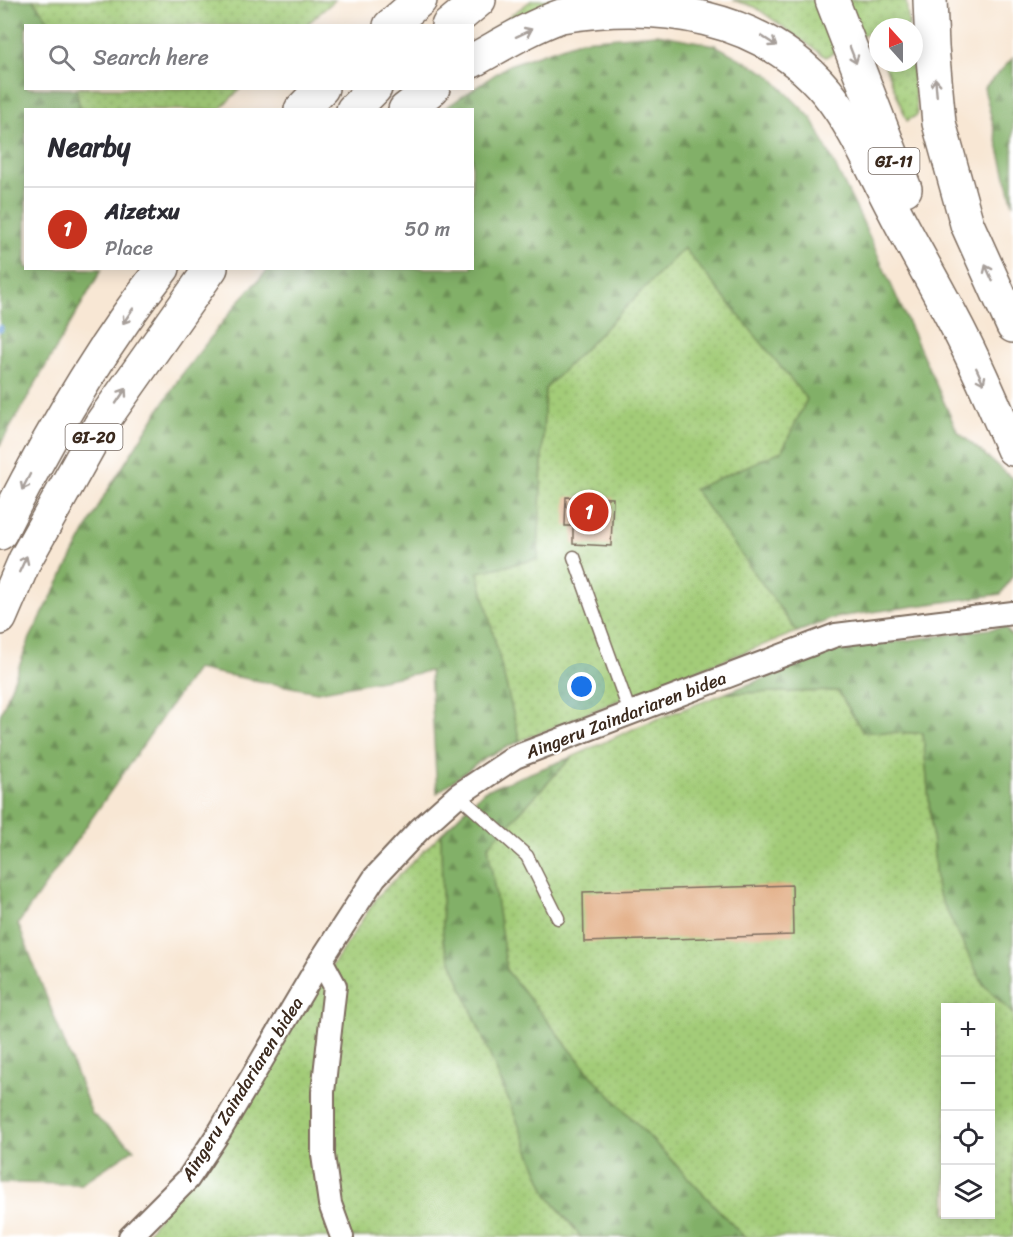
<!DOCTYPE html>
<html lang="en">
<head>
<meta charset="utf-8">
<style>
  body { margin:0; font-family:Sriracha,sans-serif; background:#f2f2f3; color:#2b2b33 }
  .controls { position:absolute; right:18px; bottom:18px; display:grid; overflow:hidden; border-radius:0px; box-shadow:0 3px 15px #0003 }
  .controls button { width:54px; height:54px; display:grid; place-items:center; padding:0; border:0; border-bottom:2px solid #e1e1e2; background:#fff; color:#2b2b33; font:30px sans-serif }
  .compass { position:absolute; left:869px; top:18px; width:54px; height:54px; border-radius:50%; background:#fff; box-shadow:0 3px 15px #0003; rotate:339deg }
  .you { position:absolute; left:582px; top:687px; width:21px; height:21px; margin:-15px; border:4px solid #fff; border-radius:50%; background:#1a73e8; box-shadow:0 0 0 9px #1a73e833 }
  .badge { display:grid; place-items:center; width:39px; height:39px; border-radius:50%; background:#c8321e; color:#fff; font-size:20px; font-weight:700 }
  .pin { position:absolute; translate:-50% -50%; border:3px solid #fff; box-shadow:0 2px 6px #0006 }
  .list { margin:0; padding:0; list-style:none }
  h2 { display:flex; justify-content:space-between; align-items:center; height:78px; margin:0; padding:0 24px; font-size:26px }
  h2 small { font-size:20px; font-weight:400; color:#7c7c81 }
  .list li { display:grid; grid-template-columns:39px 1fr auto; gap:18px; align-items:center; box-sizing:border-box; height:84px; padding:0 24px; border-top:2px solid #e1e1e2 }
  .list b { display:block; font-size:22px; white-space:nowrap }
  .list p { margin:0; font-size:20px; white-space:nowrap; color:#7c7c81 }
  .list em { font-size:20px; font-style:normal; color:#7c7c81 }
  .icon { flex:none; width:33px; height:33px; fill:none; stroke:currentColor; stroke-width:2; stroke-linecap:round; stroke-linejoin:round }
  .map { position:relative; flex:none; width:1013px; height:1237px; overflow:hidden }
  .search { position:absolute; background:#fff; box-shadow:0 3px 15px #0003; left:24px; top:24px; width:450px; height:66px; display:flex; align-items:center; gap:15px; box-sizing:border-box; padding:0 21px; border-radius:0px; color:#7c7c81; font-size:22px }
  .panel { position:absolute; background:#fff; box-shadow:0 3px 15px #0003; left:24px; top:108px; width:450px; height:162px; border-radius:0px }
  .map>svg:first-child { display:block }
  .grass { fill:url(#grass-dots); stroke:#6f7b4b; stroke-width:1.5; fill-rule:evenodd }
  .forest { fill:url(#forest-firs); stroke:#5e6d43; stroke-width:1.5 }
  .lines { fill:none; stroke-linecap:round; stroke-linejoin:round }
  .stream { stroke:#70a0d9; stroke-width:7 }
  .building { fill:#e0a87d }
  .service-casing { stroke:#7d6c5e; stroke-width:15 }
  .minor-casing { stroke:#7d6c5e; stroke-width:26 }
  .motorway-casing { stroke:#7d6c5e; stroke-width:36 }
  .service { stroke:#fff; stroke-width:12 }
  .minor { stroke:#fff; stroke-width:22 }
  .motorway { stroke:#fff; stroke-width:33 }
  .oneway { stroke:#a79f9a }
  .labels { text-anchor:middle; stroke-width:4.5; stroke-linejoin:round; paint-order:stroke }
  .shield { fill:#fff; stroke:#766a62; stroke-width:1.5 }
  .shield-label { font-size:16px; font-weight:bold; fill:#3b2a1e }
  .street-label { font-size:18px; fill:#3b2a1e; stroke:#fff }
</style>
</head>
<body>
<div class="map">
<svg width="1013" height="1237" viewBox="0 0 1013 1237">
  <defs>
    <pattern id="grass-dots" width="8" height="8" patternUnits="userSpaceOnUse" patternTransform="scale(1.5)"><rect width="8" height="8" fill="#a3cc78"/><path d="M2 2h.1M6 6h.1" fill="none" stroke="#8daf67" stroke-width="1.8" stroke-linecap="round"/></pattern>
    <pattern id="forest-firs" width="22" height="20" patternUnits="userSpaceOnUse" patternTransform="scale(1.5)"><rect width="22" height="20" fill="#82b068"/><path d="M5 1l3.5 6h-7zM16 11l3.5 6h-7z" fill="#6c8f55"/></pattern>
  </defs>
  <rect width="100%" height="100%" fill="#fff"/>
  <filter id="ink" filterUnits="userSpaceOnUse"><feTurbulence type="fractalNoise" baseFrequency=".0167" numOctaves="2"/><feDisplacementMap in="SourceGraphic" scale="12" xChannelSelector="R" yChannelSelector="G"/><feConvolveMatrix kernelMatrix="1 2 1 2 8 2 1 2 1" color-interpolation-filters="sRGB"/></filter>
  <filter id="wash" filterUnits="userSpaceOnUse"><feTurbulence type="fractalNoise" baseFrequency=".008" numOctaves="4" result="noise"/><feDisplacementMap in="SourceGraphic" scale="24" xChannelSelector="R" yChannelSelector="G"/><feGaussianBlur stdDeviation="1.35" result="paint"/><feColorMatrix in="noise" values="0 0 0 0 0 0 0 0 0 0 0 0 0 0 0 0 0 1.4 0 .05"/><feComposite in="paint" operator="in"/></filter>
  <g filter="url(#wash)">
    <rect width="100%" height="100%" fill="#f8e7d4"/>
    <g class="grass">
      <polygon points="33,0 335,0 305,26 52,25"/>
      <polygon points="532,0 554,0 485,34"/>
      <polygon points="733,0 906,0 909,27 878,27 878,49 870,31 826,57 755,7"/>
      <polygon points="884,63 912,63 917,115 907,121"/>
      <polygon points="76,89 76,88 240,89 219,110 80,109"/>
      <polygon points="685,247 807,399 782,451 695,489 797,632 627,697 520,741 477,572 538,559 545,389"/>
      <path d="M838,691L863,732L923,733L937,891L983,984L1013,1014V1237H744L590,1074L507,971L488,846L572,757L642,725L726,693ZM946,1008H990V1214H946Z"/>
      <polygon points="441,834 443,941 548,1196 581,1237 145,1237 315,992 378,896"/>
    </g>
    <g class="forest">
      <polygon points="0,0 33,0 52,25 26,26 26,88 76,89 80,109 26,110 26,268 102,269 0,445"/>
      <polygon points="657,34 715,45 768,74 812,119 862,220 957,431 1013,479 1013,575 1001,594 837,617 797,632 694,489 782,451 807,399 684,248 545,389 538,559 478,572 520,741 484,758 437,793 430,671 317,692 196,669 18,924 92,1114 134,1149 81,1184 0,1183 0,716 30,638 104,496 180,377 240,300 269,269 472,268 472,110 444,109 509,65 582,40"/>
      <polygon points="1013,58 1013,205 984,88"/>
      <polygon points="1005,627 1013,638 1013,1014 983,984 937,891 923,733 863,732 838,691 726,693 841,649"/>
      <polygon points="572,757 488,846 507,971 590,1074 744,1237 581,1237 548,1196 443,941 441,834 484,791"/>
    </g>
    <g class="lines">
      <polyline class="stream" points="0,328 0,329"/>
    </g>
    <g id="blocks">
      <g class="building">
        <polygon points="566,497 613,498 611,546 573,544 573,526 565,526"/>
        <polygon points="792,885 793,935 584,942 583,892"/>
      </g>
    </g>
  </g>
  <g filter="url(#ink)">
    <use href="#blocks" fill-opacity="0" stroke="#7d6c5e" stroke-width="1.5"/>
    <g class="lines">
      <g class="service-casing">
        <g id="service">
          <polyline points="574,557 630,713"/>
          <polyline points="458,795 527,856 558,918"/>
        </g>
      </g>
      <g class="minor-casing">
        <g id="minor">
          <polyline points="321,960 335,986 323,1092 323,1155 330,1204 342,1237"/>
          <polyline points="130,1237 188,1179 220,1131 321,960 375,877 420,829 458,795 515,757 836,635 1013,613"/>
        </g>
      </g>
      <g class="motorway-casing">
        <g id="motorway">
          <polyline points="832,0 905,189"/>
          <polyline points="930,0 932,47 939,123 967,224 1013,326"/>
          <polyline points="390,26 420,0"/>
          <polyline points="448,26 479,0"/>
          <path d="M472,61C501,45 530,27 561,16C657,0 762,14 827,92C856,128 872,169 894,210C913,247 935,284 954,321C976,362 994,406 1013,449"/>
          <polyline points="301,110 322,88"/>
          <polyline points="353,110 375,88"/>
          <polyline points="405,110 433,88"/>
          <path d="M0,533C46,441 98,350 163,268"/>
          <polyline points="0,618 25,560 101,424 211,268"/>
        </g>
      </g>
      <use href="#service" class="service"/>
      <use href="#minor" class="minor"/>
      <use href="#motorway" class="motorway"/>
    </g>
    <defs><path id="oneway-shaft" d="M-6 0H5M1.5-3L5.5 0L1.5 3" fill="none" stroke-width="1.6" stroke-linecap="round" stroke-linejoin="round" transform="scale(1.5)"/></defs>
    <g class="oneway">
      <use href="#oneway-shaft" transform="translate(524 33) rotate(-25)"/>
      <use href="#oneway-shaft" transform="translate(769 41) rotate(33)"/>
      <use href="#oneway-shaft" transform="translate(853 55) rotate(69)"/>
      <use href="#oneway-shaft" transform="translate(936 87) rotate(-95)"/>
      <use href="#oneway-shaft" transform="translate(989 273) rotate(-114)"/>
      <use href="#oneway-shaft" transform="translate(128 316) rotate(124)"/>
      <use href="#oneway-shaft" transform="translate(980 376) rotate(65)"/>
      <use href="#oneway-shaft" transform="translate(121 396) rotate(-56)"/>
      <use href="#oneway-shaft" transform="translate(26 482) rotate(117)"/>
      <use href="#oneway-shaft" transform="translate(23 564) rotate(-65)"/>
    </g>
  </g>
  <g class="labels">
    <g class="shield">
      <rect x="868.5" y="148" width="51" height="26" rx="4.5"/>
      <rect x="65.5" y="424" width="57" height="26" rx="4.5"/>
    </g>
    <g class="shield-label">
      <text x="894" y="167">GI-11</text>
      <text x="94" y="443">GI-20</text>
    </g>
    <g class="street-label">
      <text transform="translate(626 715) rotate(-21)" y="6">Aingeru Zaindariaren bidea</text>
      <text transform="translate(242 1089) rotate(-58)" y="6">Aingeru Zaindariaren bidea</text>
    </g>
  </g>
</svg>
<div class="controls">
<button>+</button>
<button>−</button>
<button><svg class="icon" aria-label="locate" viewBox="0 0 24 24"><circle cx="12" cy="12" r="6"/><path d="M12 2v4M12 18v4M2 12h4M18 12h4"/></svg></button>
<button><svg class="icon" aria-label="layers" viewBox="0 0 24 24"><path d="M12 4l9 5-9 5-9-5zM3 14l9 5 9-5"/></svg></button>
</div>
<svg class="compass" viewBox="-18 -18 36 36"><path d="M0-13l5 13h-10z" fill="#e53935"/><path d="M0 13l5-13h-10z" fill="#7c7c81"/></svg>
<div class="you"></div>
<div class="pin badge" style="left:589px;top:512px">1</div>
<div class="search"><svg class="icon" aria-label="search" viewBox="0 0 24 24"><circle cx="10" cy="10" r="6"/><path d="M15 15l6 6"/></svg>Search here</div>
<section class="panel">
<h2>Nearby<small></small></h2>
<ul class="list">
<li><span class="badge">1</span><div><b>Aizetxu</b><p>Place</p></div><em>50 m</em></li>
</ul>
</section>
</div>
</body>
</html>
